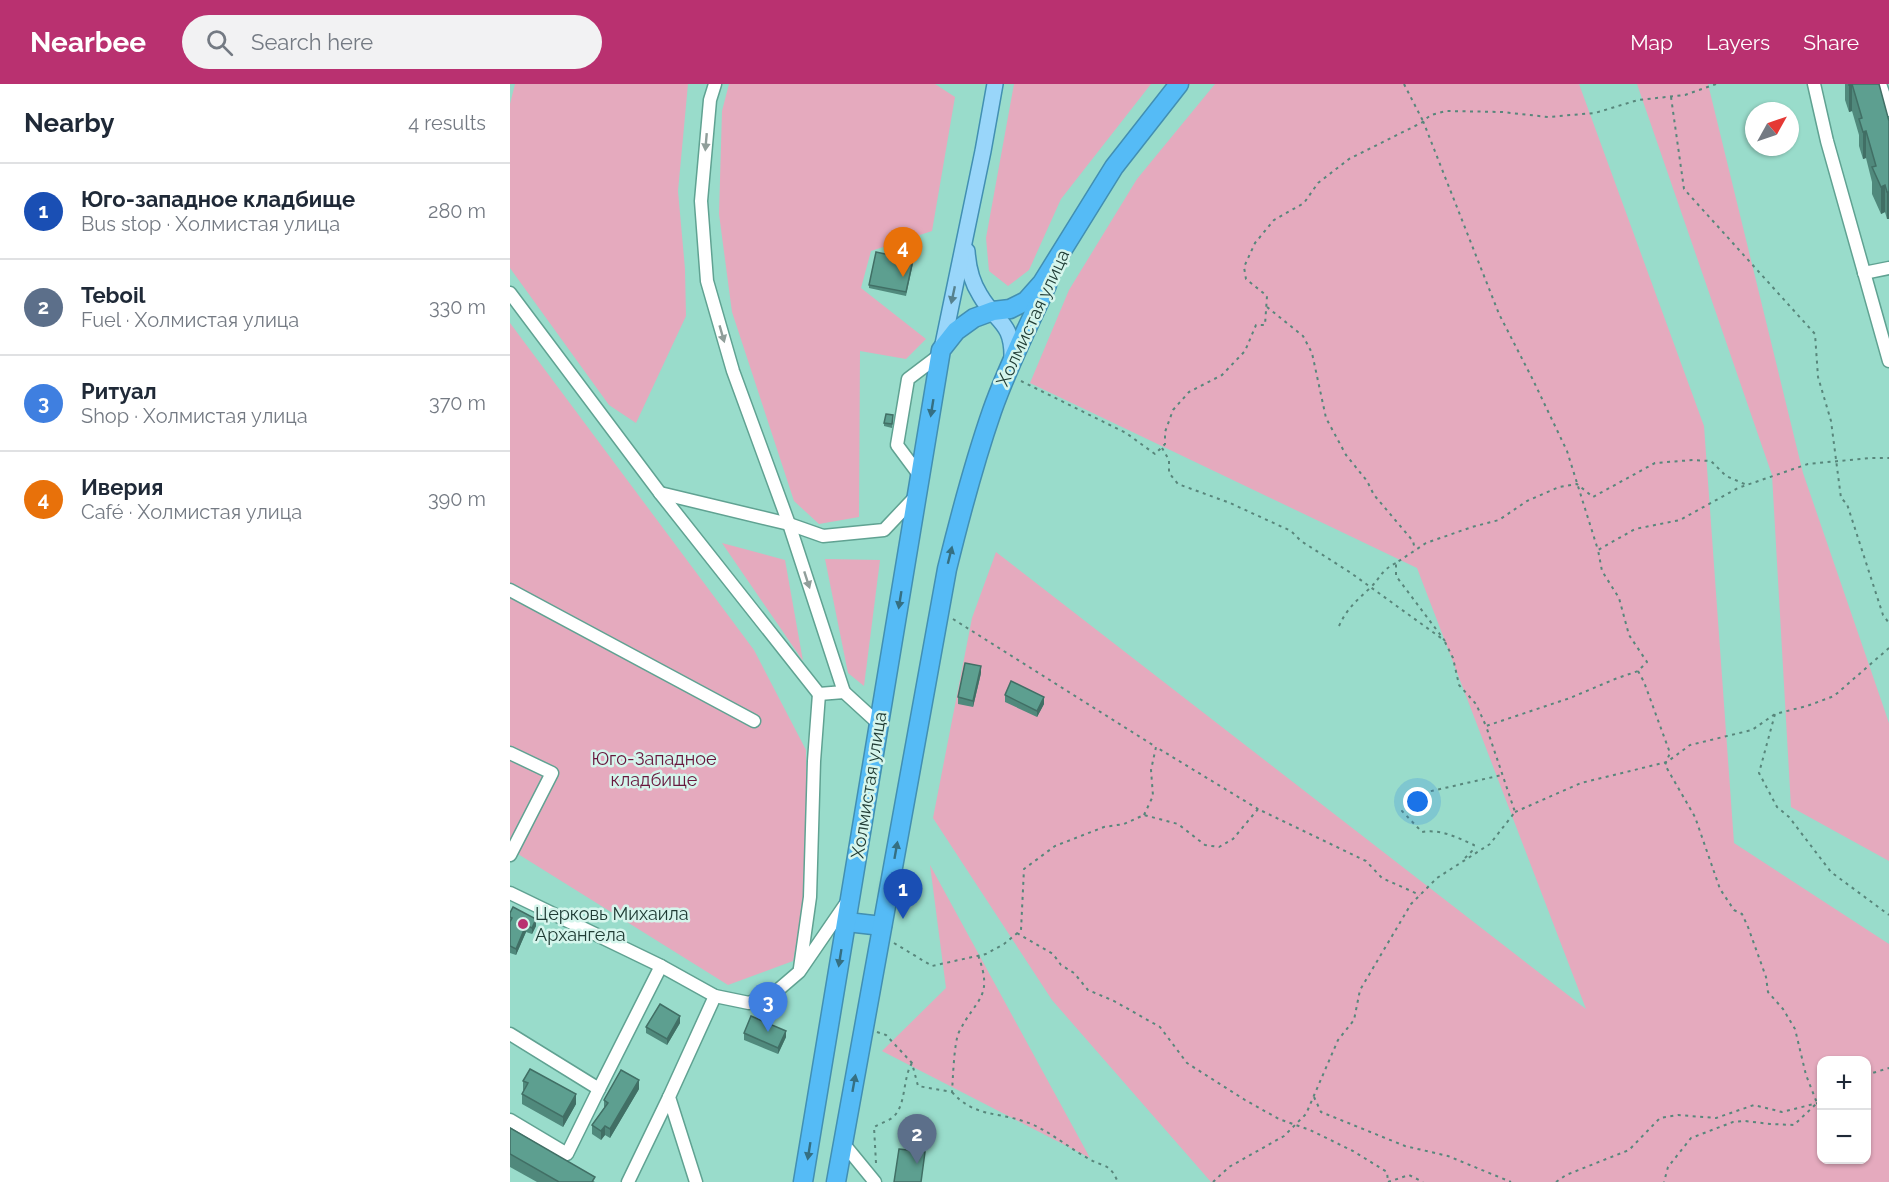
<!DOCTYPE html>
<html lang="en">
<head>
<meta charset="utf-8">
<style>
  body { margin:0; font-family:Raleway,sans-serif; background:#f2f2f3; color:#1f2937 }
  .controls { position:absolute; right:18px; bottom:18px; display:grid; overflow:hidden; border-radius:12px; box-shadow:0 2px 4px #0004 }
  .controls button { width:54px; height:54px; display:grid; place-items:center; padding:0; border:0; border-bottom:2px solid #e0e1e3; background:#fff; color:#1f2937; font:30px sans-serif }
  .compass { position:absolute; left:1235px; top:18px; width:54px; height:54px; border-radius:50%; background:#fff; box-shadow:0 2px 4px #0004; rotate:50deg }
  .you { position:absolute; left:908px; top:718px; width:21px; height:21px; margin:-15px; border:4px solid #fff; border-radius:50%; background:#1a73e8; box-shadow:0 0 0 9px #1a73e833 }
  .badge { display:grid; place-items:center; width:39px; height:39px; border-radius:50%; background:#b93170; color:#fff; font-size:20px; font-weight:700 }
  .pin { position:absolute; translate:-50% -50px; filter:drop-shadow(0 2px 3px #0008) }
  .pin::after { content:''; position:absolute; top:32px; width:21px; height:18px; background:inherit; clip-path:polygon(0 0,100% 0,50% 100%) }
  .list { margin:0; padding:0; list-style:none }
  h2 { display:flex; justify-content:space-between; align-items:center; height:78px; margin:0; padding:0 24px; font-size:26px }
  h2 small { font-size:20px; font-weight:400; color:#747a83 }
  .list li { display:grid; grid-template-columns:39px 1fr auto; gap:18px; align-items:center; box-sizing:border-box; height:96px; padding:0 24px; border-top:2px solid #e0e1e3 }
  .list b { display:block; font-size:22px; white-space:nowrap }
  .list p { margin:0; font-size:20px; white-space:nowrap; color:#747a83 }
  .list em { font-size:20px; font-style:normal; color:#747a83 }
  .icon { flex:none; width:33px; height:33px; fill:none; stroke:currentColor; stroke-width:2; stroke-linecap:round; stroke-linejoin:round }
  .map { position:relative; flex:none; width:1379px; height:1098px; overflow:hidden }
  header { display:flex; align-items:center; gap:36px; box-sizing:border-box; height:84px; padding:0 30px; background:#b93170; color:#fff }
  header strong { font-size:28px }
  nav { display:flex; gap:33px; margin-inline-start:auto; font-size:21px }
  .search { width:420px; height:54px; background:#f2f2f3; display:flex; align-items:center; gap:15px; box-sizing:border-box; padding:0 21px; border-radius:33px; color:#747a83; font-size:22px }
  main { display:flex }
  aside { flex:1; background:#fff }
  .map>svg:first-child { display:block }
  .green { fill:#e5aabe; fill-rule:evenodd }
  .lines { fill:none; stroke-linecap:round; stroke-linejoin:round }
  .minor-casing { stroke:#60a292; stroke-width:15 }
  .major-casing { stroke:#428fb2; stroke-width:18 }
  .highway-casing { stroke:#428fb2; stroke-width:21 }
  .path { stroke:#58867b; stroke-width:2; stroke-dasharray:3 4.5; stroke-linecap:butt }
  .minor { stroke:#fff; stroke-width:12 }
  .major { stroke:#99d6fa; stroke-width:15 }
  .highway { stroke:#55bbf6; stroke-width:18 }
  .wall { fill:#50897c }
  .shaded-wall { fill:#416f65 }
  .building { fill:#5d9f90; stroke:#416f65; stroke-width:1.5 }
  .oneway { fill:#909e9a }
  .oneway2 { fill:#56818e }
  .oneway3 { fill:#356f82 }
  .poi-dot { fill:#b93170; stroke:#d5f5ec; stroke-width:2 }
  .labels { text-anchor:middle; stroke-width:5; stroke-linejoin:round; paint-order:stroke }
  .street-label { font-size:18px; fill:#203c35; stroke:#d5f5ec }
  .park-label { font-size:18px; fill:#67163c; stroke:#d5f5ec }
  .poi-label { font-size:18px; fill:#203c35; stroke:#d5f5ec; text-anchor:start }
</style>
</head>
<body>
<header>
<strong>Nearbee</strong>
<div class="search"><svg class="icon" aria-label="search" viewBox="0 0 24 24"><circle cx="10" cy="10" r="6"/><path d="M15 15l6 6"/></svg>Search here</div>
<nav><a>Map</a><a>Layers</a><a>Share</a></nav>
</header>
<main>
<aside>
<h2>Nearby<small>4 results</small></h2>
<ul class="list">
<li><span class="badge" style="background:#1a4fb4">1</span><div><b>Юго-западное кладбище</b><p>Bus stop · Холмистая улица</p></div><em>280 m</em></li>
<li><span class="badge" style="background:#5c6f8a">2</span><div><b>Teboil</b><p>Fuel · Холмистая улица</p></div><em>330 m</em></li>
<li><span class="badge" style="background:#3f7fe0">3</span><div><b>Ритуал</b><p>Shop · Холмистая улица</p></div><em>370 m</em></li>
<li><span class="badge" style="background:#e8710a">4</span><div><b>Иверия</b><p>Café · Холмистая улица</p></div><em>390 m</em></li>
</ul>
</aside>
<div class="map">
<svg width="1379" height="1098" viewBox="0 0 1379 1098">
  <rect width="100%" height="100%" fill="#99dccb"/>
  <g class="green">
    <polygon points="5,0 178,0 168,107 175,185 176,232 126,339 99,321 0,184 0,20"/>
    <polygon points="219,0 425,0 445,13 422,147 361,167 351,204 416,255 396,275 350,267 349,433 309,440 284,417 222,228 209,130 212,27"/>
    <polygon points="504,0 641,0 551,115 519,186 498,202 479,187 476,154"/>
    <path d="M705,0H1069L1194,342L1224,759L1379,860V1098H701L542,916L423,734L462,534L486,468L1076,925L907,484L520,299L559,206L627,95ZM1312,976H1356V1076H1312Z"/>
    <polygon points="1127,0 1198,0 1293,389 1379,639 1379,777 1281,723 1262,391"/>
    <polygon points="0,239 244,566 296,666 297,803 283,877 218,901 0,765"/>
    <polygon points="212,459 275,476 293,577"/>
    <polygon points="315,475 370,476 354,602 338,589"/>
    <polygon points="420,781 580,1074 372,967 436,904"/>
  </g>
  <g class="lines">
    <g class="minor-casing">
      <g id="minor">
        <polyline points="205,0 200,16 191,117 197,197 223,287 279,440 334,608"/>
        <polyline points="1304,0 1317,57 1379,277"/>
        <polyline points="1370,0 1379,26"/>
        <polyline points="1354,189 1379,184"/>
        <polyline points="0,209 150,409 309,610 334,608 369,640"/>
        <polyline points="410,392 387,361 398,295 431,270"/>
        <polyline points="150,409 279,440 313,452 374,446 407,411"/>
        <polyline points="0,506 244,637"/>
        <polyline points="0,669 42,689 0,771"/>
        <polyline points="0,809 151,882 205,912 239,919 268,906 289,888 337,818"/>
        <polyline points="290,884 300,813 304,677 309,610"/>
        <polyline points="0,950 89,1005 151,882"/>
        <polyline points="0,1036 57,1070 89,1005"/>
        <polyline points="333,1059 365,1098"/>
        <polyline points="118,1098 159,1013"/>
        <polyline points="186,1098 159,1013 205,912"/>
      </g>
    </g>
    <g class="major-casing">
      <g id="major">
        <path d="M457,167C458,183 461,197 470,211C486,239 503,237 502,275"/>
        <polyline points="432,265 473,67 485,0"/>
      </g>
    </g>
    <g class="highway-casing">
      <g id="highway">
        <polyline points="337,838 372,842"/>
        <polyline points="293,1098 431,266 446,247 464,234 483,227 500,225 516,217 532,199 604,83 669,0"/>
        <path d="M326,1098L437,485C450,432 464,379 482,327C497,284 518,243 537,201"/>
      </g>
    </g>
    <g class="path">
      <polyline points="894,0 913,37"/>
      <polyline points="1206,0 1175,11 1128,16 1085,29 1038,33 992,28 936,27 921,31 913,37 989,230 1023,296 1057,367 1088,466 1125,445 1170,436 1228,404 1298,380 1360,374 1379,374"/>
      <polyline points="1161,13 1174,105 1305,250 1308,293 1321,337 1331,414 1337,420 1373,531 1379,539"/>
      <polyline points="757,223 793,252 802,269 816,334 836,371 857,397 864,411 903,457 905,466"/>
      <polyline points="511,297 616,349 645,370 655,360 655,348 663,326 679,308 712,291 735,267 746,241 755,241 757,212 736,195 734,183 745,159 764,136 794,119 808,99 839,75 913,38"/>
      <polyline points="652,364 659,376 659,389 668,400 720,419 781,447 791,457 841,489 931,554"/>
      <polyline points="443,535 646,663"/>
      <path d="M829,542C836,526 846,517 859,505C870,495 871,486 886,479"/>
      <polyline points="935,557 886,492 886,479 916,459 962,443 989,436 1017,417 1049,403 1067,400 1083,413 1145,379 1183,376 1201,377 1216,392 1237,401"/>
      <polyline points="935,558 943,574 949,601 966,620 976,642"/>
      <polyline points="1379,564 1324,612 1297,622 1265,630 1249,689 1267,723 1279,733 1321,788 1379,831"/>
      <polyline points="1128,587 1134,598 1160,669 1155,681 1185,733 1210,805 1224,826 1232,830 1238,843 1256,893 1258,908 1273,925 1285,945 1296,991 1307,1019 1284,1041 1260,1040 1235,1037 1223,1038 1181,1054 1158,1083 1154,1098"/>
      <polyline points="1005,728 1071,699 1157,678 1180,661 1242,646 1265,630"/>
      <polyline points="634,731 643,712 641,686 646,663 748,725"/>
      <path d="M955,774L962,767L964,761C946,753 931,745 912,748L892,727L917,708L992,691"/>
      <polyline points="507,849 543,870 551,881 564,889 578,906 604,917 650,943 677,979 735,1016 769,1035 800,1046 843,1067 877,1088 878,1098"/>
      <polyline points="384,859 422,882 476,870 494,860 511,846 514,785 545,762 594,743 614,740 634,731 668,740 695,761 709,763 723,755 748,725 856,777 872,794 910,811"/>
      <path d="M367,948L376,951L402,979L408,1002L442,1008C443,994 444,958 449,948C466,914 484,914 468,871"/>
      <polyline points="1356,991 1379,984"/>
      <path d="M442,1008C463,1032 485,1028 513,1037C539,1045 560,1066 585,1078C589,1080 594,1081 597,1083C603,1087 605,1092 608,1098"/>
      <polyline points="804,1013 811,1028 895,1062 938,1072 1001,1098"/>
      <path d="M366,1079L364,1043C369,1040 376,1038 382,1034C397,1022 392,995 402,979"/>
      <polyline points="703,1098 719,1083 774,1052 796,1030 828,956 844,936 850,906 901,820 927,794 980,760 1005,728 976,642 1060,614 1105,595 1128,587 1137,578 1119,551 1109,514 1092,487 1088,466"/>
      <polyline points="878,1098 899,1091 913,1098"/>
      <polyline points="1046,1098 1056,1091 1119,1066 1150,1034 1168,1031 1206,1034 1244,1021 1272,1028 1312,1018"/>
    </g>
    <use href="#minor" class="minor"/>
    <use href="#major" class="major"/>
    <use href="#highway" class="highway"/>
  </g>
  <g class="wall">
    <polygon points="1335,0 1369,0 1379,37 1379,135 1377,135 1375,128 1371,130 1362,110 1362,98 1356,74 1353,75 1349,62 1349,51 1342,27 1339,28 1335,16"/>
    <polygon points="403,179 396,212 359,204 359,201"/>
    <polygon points="383,334 382,344 374,342 374,339"/>
    <polygon points="471,589 463,623 448,620 448,613"/>
    <polygon points="495,611 534,620 527,633 495,618"/>
    <polygon points="0,829 26,842 22,850 16,848 6,871 0,869"/>
    <polygon points="170,939 157,961 136,949 136,943"/>
    <polygon points="234,949 276,953 268,970 234,956"/>
    <polygon points="13,997 66,1020 53,1043 12,1020 12,1010 14,1007 13,1006"/>
    <polygon points="129,1005 100,1054 95,1051 91,1056 82,1050 82,1041 94,1024 94,1016"/>
    <polygon points="0,1044 85,1098 27,1098 0,1083"/>
  </g>
  <g class="shaded-wall">
    <polygon points="1342,0 1342,27 1339,28 1339,1"/>
    <polygon points="1356,47 1356,74 1353,75 1353,48"/>
    <polygon points="1375,101 1375,128 1371,130 1371,103"/>
    <rect x="1377" y="108" width="2" height="27"/>
    <polygon points="471,582 471,589 463,623 463,617"/>
    <polygon points="534,613 534,620 527,633 527,627"/>
    <polygon points="26,835 26,842 22,850 22,844"/>
    <polygon points="16,841 16,848 6,871 6,865"/>
    <polygon points="170,932 170,939 157,961 157,955"/>
    <polygon points="276,947 276,953 268,970 268,964"/>
    <polygon points="129,996 129,1005 100,1054 100,1045"/>
    <polygon points="66,1010 66,1020 53,1043 53,1033"/>
    <polygon points="95,1042 95,1051 91,1056 91,1047"/>
  </g>
  <g class="building">
    <polygon points="1339,0 1369,0 1379,37 1379,108 1377,108 1375,101 1371,103 1362,83 1366,82 1356,47 1353,48 1349,35 1352,34 1342,0 1339,1"/>
    <polygon points="366,168 403,176 396,208 359,201"/>
    <polygon points="376,330 383,331 382,340 374,339"/>
    <polygon points="455,579 471,582 463,617 448,613"/>
    <polygon points="501,597 534,613 527,627 495,611"/>
    <polygon points="3,823 26,835 22,844 16,841 6,865 0,862 0,838 2,834 0,833 0,829"/>
    <polygon points="150,920 170,932 157,955 136,943"/>
    <polygon points="241,932 276,947 268,964 234,949"/>
    <polygon points="20,985 66,1010 53,1033 12,1010 18,999 13,997"/>
    <polygon points="111,986 129,996 100,1045 95,1042 91,1047 82,1041 98,1019 94,1016"/>
    <polygon points="0,1044 85,1093 82,1098 49,1098 0,1070"/>
    <polygon points="389,1065 415,1068 411,1098 384,1098"/>
  </g>
  <defs><path id="oneway-solid" d="M-6-.8H1V-3.2L6.5 0L1 3.2V.8H-6Z" transform="scale(1.5)"/></defs>
  <g class="oneway">
    <use href="#oneway-solid" transform="translate(196 58) rotate(95)"/>
    <use href="#oneway-solid" transform="translate(212 250) rotate(74)"/>
    <use href="#oneway-solid" transform="translate(297 496) rotate(72)"/>
  </g>
  <use class="oneway2" href="#oneway-solid" transform="translate(443 211) rotate(102)"/>
  <g class="oneway3">
    <use href="#oneway-solid" transform="translate(422 324) rotate(99)"/>
    <use href="#oneway-solid" transform="translate(440 471) rotate(-76)"/>
    <use href="#oneway-solid" transform="translate(390 516) rotate(99)"/>
    <use href="#oneway-solid" transform="translate(386 766) rotate(-80)"/>
    <use href="#oneway-solid" transform="translate(330 874) rotate(99)"/>
    <use href="#oneway-solid" transform="translate(344 999) rotate(-80)"/>
    <use href="#oneway-solid" transform="translate(299 1067) rotate(99)"/>
  </g>
  <circle class="poi-dot" cx="13" cy="840" r="6"/>
  <g class="labels">
    <g class="street-label">
      <text transform="translate(523 234) rotate(-65)" y="6">Холмистая улица</text>
      <text transform="translate(359 701) rotate(-81)" y="6">Холмистая улица</text>
    </g>
    <g class="park-label">
      <text x="144" y="681">Юго-Западное<tspan x="144" dy="21">кладбище</tspan></text>
    </g>
    <g class="poi-label">
      <text x="25" y="836">Церковь Михаила<tspan x="25" dy="21">Архангела</tspan></text>
    </g>
  </g>
</svg>
<div class="controls">
<button>+</button>
<button>−</button>
</div>
<svg class="compass" viewBox="-18 -18 36 36"><path d="M0-13l5 13h-10z" fill="#e53935"/><path d="M0 13l5-13h-10z" fill="#747a83"/></svg>
<div class="you"></div>
<div class="pin badge" style="left:393px;top:835px;background:#1a4fb4">1</div>
<div class="pin badge" style="left:407px;top:1080px;background:#5c6f8a">2</div>
<div class="pin badge" style="left:258px;top:948px;background:#3f7fe0">3</div>
<div class="pin badge" style="left:393px;top:193px;background:#e8710a">4</div>
</div>
</main>
</body>
</html>
